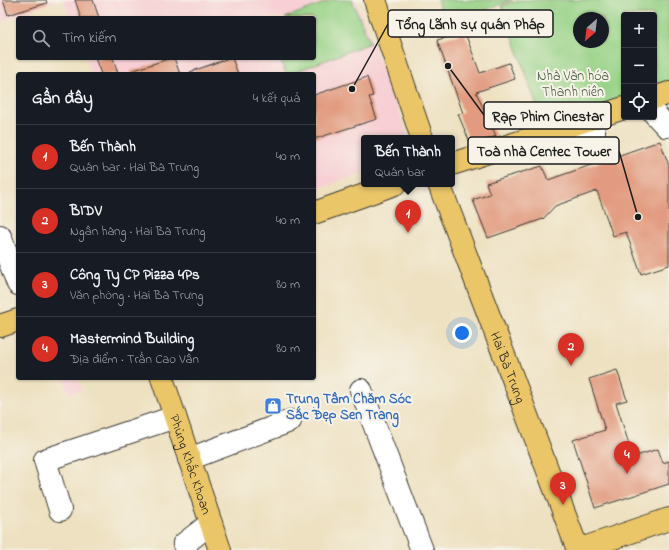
<!DOCTYPE html>
<html lang="vi">
<head>
<meta charset="utf-8">
<style>
  body { margin:0; font-family:"Indie Flower",sans-serif; background:#242831; color:#f1f3f6 }
  .controls { position:absolute; right:12px; top:12px; display:grid; overflow:hidden; border-radius:4px; box-shadow:0 1px 3px #0004 }
  .controls button { width:36px; height:36px; display:grid; place-items:center; padding:0; border:0; border-bottom:1px solid #363941; background:#171b24; color:#f1f3f6; font:20px sans-serif }
  .compass { position:absolute; left:573px; top:12px; width:36px; height:36px; border-radius:50%; background:#171b24; box-shadow:0 1px 3px #0004; rotate:208deg }
  .you { position:absolute; left:462px; top:333px; width:14px; height:14px; margin:-10px; border:3px solid #fff; border-radius:50%; background:#1a73e8; box-shadow:0 0 0 6px #1a73e833 }
  .badge { display:grid; place-items:center; width:26px; height:26px; border-radius:50%; background:#d93025; color:#fff; font-size:13px; font-weight:700 }
  .pin { position:absolute; translate:-50% -33px; filter:drop-shadow(0 1px 2px #0008) }
  .pin::after { content:''; position:absolute; top:21px; width:14px; height:12px; background:inherit; clip-path:polygon(0 0,100% 0,50% 100%) }
  .popup { position:absolute; left:361px; top:135px; width:94px; height:52px; box-sizing:border-box; display:grid; place-content:center; border-radius:4px; background:#171b24; filter:drop-shadow(0 1px 3px #0005); font-size:13px; white-space:nowrap; color:#9ea1a6 }
  .popup b { font-size:15px; color:#f1f3f6 }
  .popup::after { content:''; position:absolute; left:50%; top:100%; margin-left:-8px; border:8px solid transparent; border-top-color:#171b24 }
  .list { margin:0; padding:0; list-style:none }
  h2 { display:flex; justify-content:space-between; align-items:center; height:52px; margin:0; padding:0 16px; font-size:17px }
  h2 small { font-size:13px; font-weight:400; color:#9ea1a6 }
  .list li { display:grid; grid-template-columns:26px 1fr auto; gap:12px; align-items:center; box-sizing:border-box; height:64px; padding:0 16px; border-top:1px solid #363941 }
  .list b { display:block; font-size:15px; white-space:nowrap }
  .list p { margin:0; font-size:13px; white-space:nowrap; color:#9ea1a6 }
  .list em { font-size:13px; font-style:normal; color:#9ea1a6 }
  .icon { flex:none; width:22px; height:22px; fill:none; stroke:currentColor; stroke-width:2; stroke-linecap:round; stroke-linejoin:round }
  .map { position:relative; flex:none; width:669px; height:550px; overflow:hidden }
  .search { position:absolute; background:#171b24; box-shadow:0 1px 3px #0004; left:16px; top:16px; width:300px; height:44px; display:flex; align-items:center; gap:10px; box-sizing:border-box; padding:0 14px; border-radius:4px; color:#9ea1a6; font-size:15px }
  .panel { position:absolute; background:#171b24; box-shadow:0 1px 3px #0004; left:16px; top:72px; width:300px; height:308px; border-radius:4px }
  .map>svg:first-child { display:block }
  .built { fill:#f7cfd4 }
  .green { fill:#97d286; stroke:#5a7751; fill-rule:evenodd }
  .building { fill:#e29b80 }
  .lines { fill:none; stroke-linecap:round; stroke-linejoin:round }
  .minor-casing { stroke:#3c3a35; stroke-width:24 }
  .major-casing { stroke:#3c3a35; stroke-width:24 }
  .minor { stroke:#fff; stroke-width:22 }
  .major { stroke:#ebc669; stroke-width:22 }
  .labels { text-anchor:middle; stroke-width:4; stroke-linejoin:round; paint-order:stroke }
  .park-label { font-size:14px; fill:#475c41; stroke:#f7f3e8 }
  .street-label { font-size:14px; fill:#1c1c1c; stroke:#f7f3e8 }
  .shop-label { font-size:14px; font-weight:bold; fill:#366cbe; stroke:#f7f3e8; text-anchor:start }
  .leader { fill:none; stroke:#1c1c1c; stroke-width:1.5 }
  .callout-dot { fill:#1c1c1c; stroke:#f7f3e8; stroke-width:1.5 }
  .callout { fill:#f7f3e8; stroke:#1c1c1c; stroke-width:1.5 }
  .callout-label { font-size:15px; text-anchor:middle; font-weight:bold; fill:#1c1c1c }
</style>
</head>
<body>
<div class="map">
<svg width="669" height="550" viewBox="0 0 669 550">
  <rect width="100%" height="100%" fill="#f7f3e8"/>
  <filter id="ink" filterUnits="userSpaceOnUse"><feTurbulence type="fractalNoise" baseFrequency=".025" numOctaves="2"/><feDisplacementMap in="SourceGraphic" scale="8" xChannelSelector="R" yChannelSelector="G"/><feConvolveMatrix kernelMatrix="1 2 1 2 8 2 1 2 1" color-interpolation-filters="sRGB"/></filter>
  <filter id="wash" filterUnits="userSpaceOnUse"><feTurbulence type="fractalNoise" baseFrequency=".012" numOctaves="4" result="noise"/><feDisplacementMap in="SourceGraphic" scale="16" xChannelSelector="R" yChannelSelector="G"/><feGaussianBlur stdDeviation="0.9" result="paint"/><feColorMatrix in="noise" values="0 0 0 0 0 0 0 0 0 0 0 0 0 0 0 0 0 1.4 0 .05"/><feComposite in="paint" operator="in"/></filter>
  <g filter="url(#wash)">
    <rect width="100%" height="100%" fill="#eee1c1"/>
    <g class="built">
      <polygon points="0,0 57,0 0,22"/>
      <polygon points="63,0 356,0 406,131 406,138 364,138 364,173 314,190 314,74 91,74 85,58 314,58 314,18 70,18"/>
      <polygon points="63,378 77,378 82,390 69,394"/>
    </g>
    <g class="green">
      <polygon points="332,0 352,0 370,43 290,74 286,74 280,58 314,58 314,18 285,18"/>
      <polygon points="437,0 513,0 446,25"/>
      <path d="M520,0H669V93L654,98V15H624V108L547,135L502,6ZM579,18H603V42H579Z"/>
    </g>
    <g id="blocks">
      <g class="building">
        <polygon points="3,0 46,0 47,3 8,15"/>
        <polygon points="75,0 93,0 99,18 81,18"/>
        <polygon points="465,33 480,73 509,63 515,79 476,92 496,136 471,145 458,114 463,113 437,40"/>
        <polygon points="95,58 113,58 118,74 101,74"/>
        <polygon points="171,58 174,58 180,74 131,74 131,71"/>
        <polygon points="229,58 232,58 238,74 190,74 190,72"/>
        <polygon points="367,77 373,96 369,97 377,119 314,139 314,95"/>
        <polygon points="660,141 669,166 669,265 641,274 626,232 613,236 597,191 555,206 543,219 488,238 473,200 490,194 486,183 542,166 548,180"/>
        <polygon points="617,370 627,400 616,403 633,457 658,449 663,463 669,461 669,484 595,508 573,440 605,430 589,379"/>
      </g>
    </g>
  </g>
  <g filter="url(#ink)">
    <use href="#blocks" fill-opacity="0" stroke="#3c3a35" stroke-width="1"/>
    <g class="lines">
      <g class="minor-casing">
        <g id="minor">
          <polyline points="654,113 666,126 669,125"/>
          <polyline points="563,128 572,140 594,133 594,117"/>
          <polyline points="0,236 18,284"/>
          <polyline points="361,390 422,550"/>
          <polyline points="189,459 290,421"/>
          <polyline points="60,510 45,460 175,417"/>
          <polyline points="186,550 184,544 211,523"/>
        </g>
      </g>
      <g class="major-casing">
        <g id="major">
          <polyline points="375,0 422,138"/>
          <polyline points="654,98 669,93"/>
          <polyline points="452,164 624,108"/>
          <path id="s1" d="M439,184L578,550"/>
          <polyline points="314,213 395,184"/>
          <polyline points="0,326 18,320"/>
          <path id="s2" d="M162,378L220,550"/>
          <polyline points="578,550 669,519"/>
        </g>
      </g>
      <use href="#minor" class="minor"/>
      <use href="#major" class="major"/>
    </g>
  </g>
  <defs>
    <g id="shop-square" transform="scale(0.9)"><rect x="-9" y="-9" width="18" height="18" rx="4" fill="#3f7fe0" stroke="#f7f3e8"/><path d="M-5-2.5h2.3a2.7 3.5 0 0 1 5.4 0H5L5.5 6h-11ZM-1.5-2.5h3a1.5 2.3 0 0 0-3 0Z" fill="#fff"/></g>
  </defs>
  <g fill-rule="evenodd">
    <use href="#shop-square" x="273" y="406"/>
  </g>
  <g class="labels">
    <g class="park-label">
      <text x="573" y="80">Nhà Văn hóa<tspan x="573" dy="16">Thanh niên</tspan></text>
    </g>
    <g class="street-label">
      <text dy="5" stroke="none"><textPath href="#s1" startOffset="196">Hai Bà Trưng</textPath></text>
      <text dy="5" stroke="none"><textPath href="#s2" startOffset="91">Phùng Khắc Khoan</textPath></text>
    </g>
    <g class="shop-label">
      <text x="286" y="403">Trung Tâm Chăm Sóc<tspan x="286" dy="16">Sắc Đẹp Sen Trang</tspan></text>
    </g>
  </g>
  <path class="leader" d="M352 89L388 24M448 66L484 115M638 217L619 151"/>
  <g class="callout-dot">
    <circle cx="352" cy="89" r="4"/>
    <circle cx="448" cy="66" r="4"/>
    <circle cx="638" cy="217" r="4"/>
  </g>
  <g class="callout">
    <rect x="388" y="10" width="165" height="27" rx="4"/>
    <rect x="484" y="102" width="127" height="27" rx="4"/>
    <rect x="468" y="137" width="151" height="27" rx="4"/>
  </g>
  <g class="callout-label">
    <text x="470" y="29">Tổng Lãnh sự quán Pháp</text>
    <text x="548" y="121">Rạp Phim Cinestar</text>
    <text x="544" y="156">Toà nhà Centec Tower</text>
  </g>
</svg>
<div class="controls">
<button>+</button>
<button>−</button>
<button><svg class="icon" aria-label="locate" viewBox="0 0 24 24"><circle cx="12" cy="12" r="6"/><path d="M12 2v4M12 18v4M2 12h4M18 12h4"/></svg></button>
</div>
<svg class="compass" viewBox="-18 -18 36 36"><path d="M0-13l5 13h-10z" fill="#e53935"/><path d="M0 13l5-13h-10z" fill="#9ea1a6"/></svg>
<div class="you"></div>
<div class="pin badge" style="left:408px;top:233px">1</div>
<div class="popup"><b>Bến Thành</b>Quán bar</div>
<div class="pin badge" style="left:571px;top:366px">2</div>
<div class="pin badge" style="left:563px;top:505px">3</div>
<div class="pin badge" style="left:627px;top:474px">4</div>
<div class="search"><svg class="icon" aria-label="search" viewBox="0 0 24 24"><circle cx="10" cy="10" r="6"/><path d="M15 15l6 6"/></svg>Tìm kiếm</div>
<section class="panel">
<h2>Gần đây<small>4 kết quả</small></h2>
<ul class="list">
<li><span class="badge">1</span><div><b>Bến Thành</b><p>Quán bar · Hai Bà Trưng</p></div><em>40 m</em></li>
<li><span class="badge">2</span><div><b>BIDV</b><p>Ngân hàng · Hai Bà Trưng</p></div><em>40 m</em></li>
<li><span class="badge">3</span><div><b>Công Ty CP Pizza 4Ps</b><p>Văn phòng · Hai Bà Trưng</p></div><em>80 m</em></li>
<li><span class="badge">4</span><div><b>Mastermind Building</b><p>Địa điểm · Trần Cao Vân</p></div><em>80 m</em></li>
</ul>
</section>
</div>
</body>
</html>
